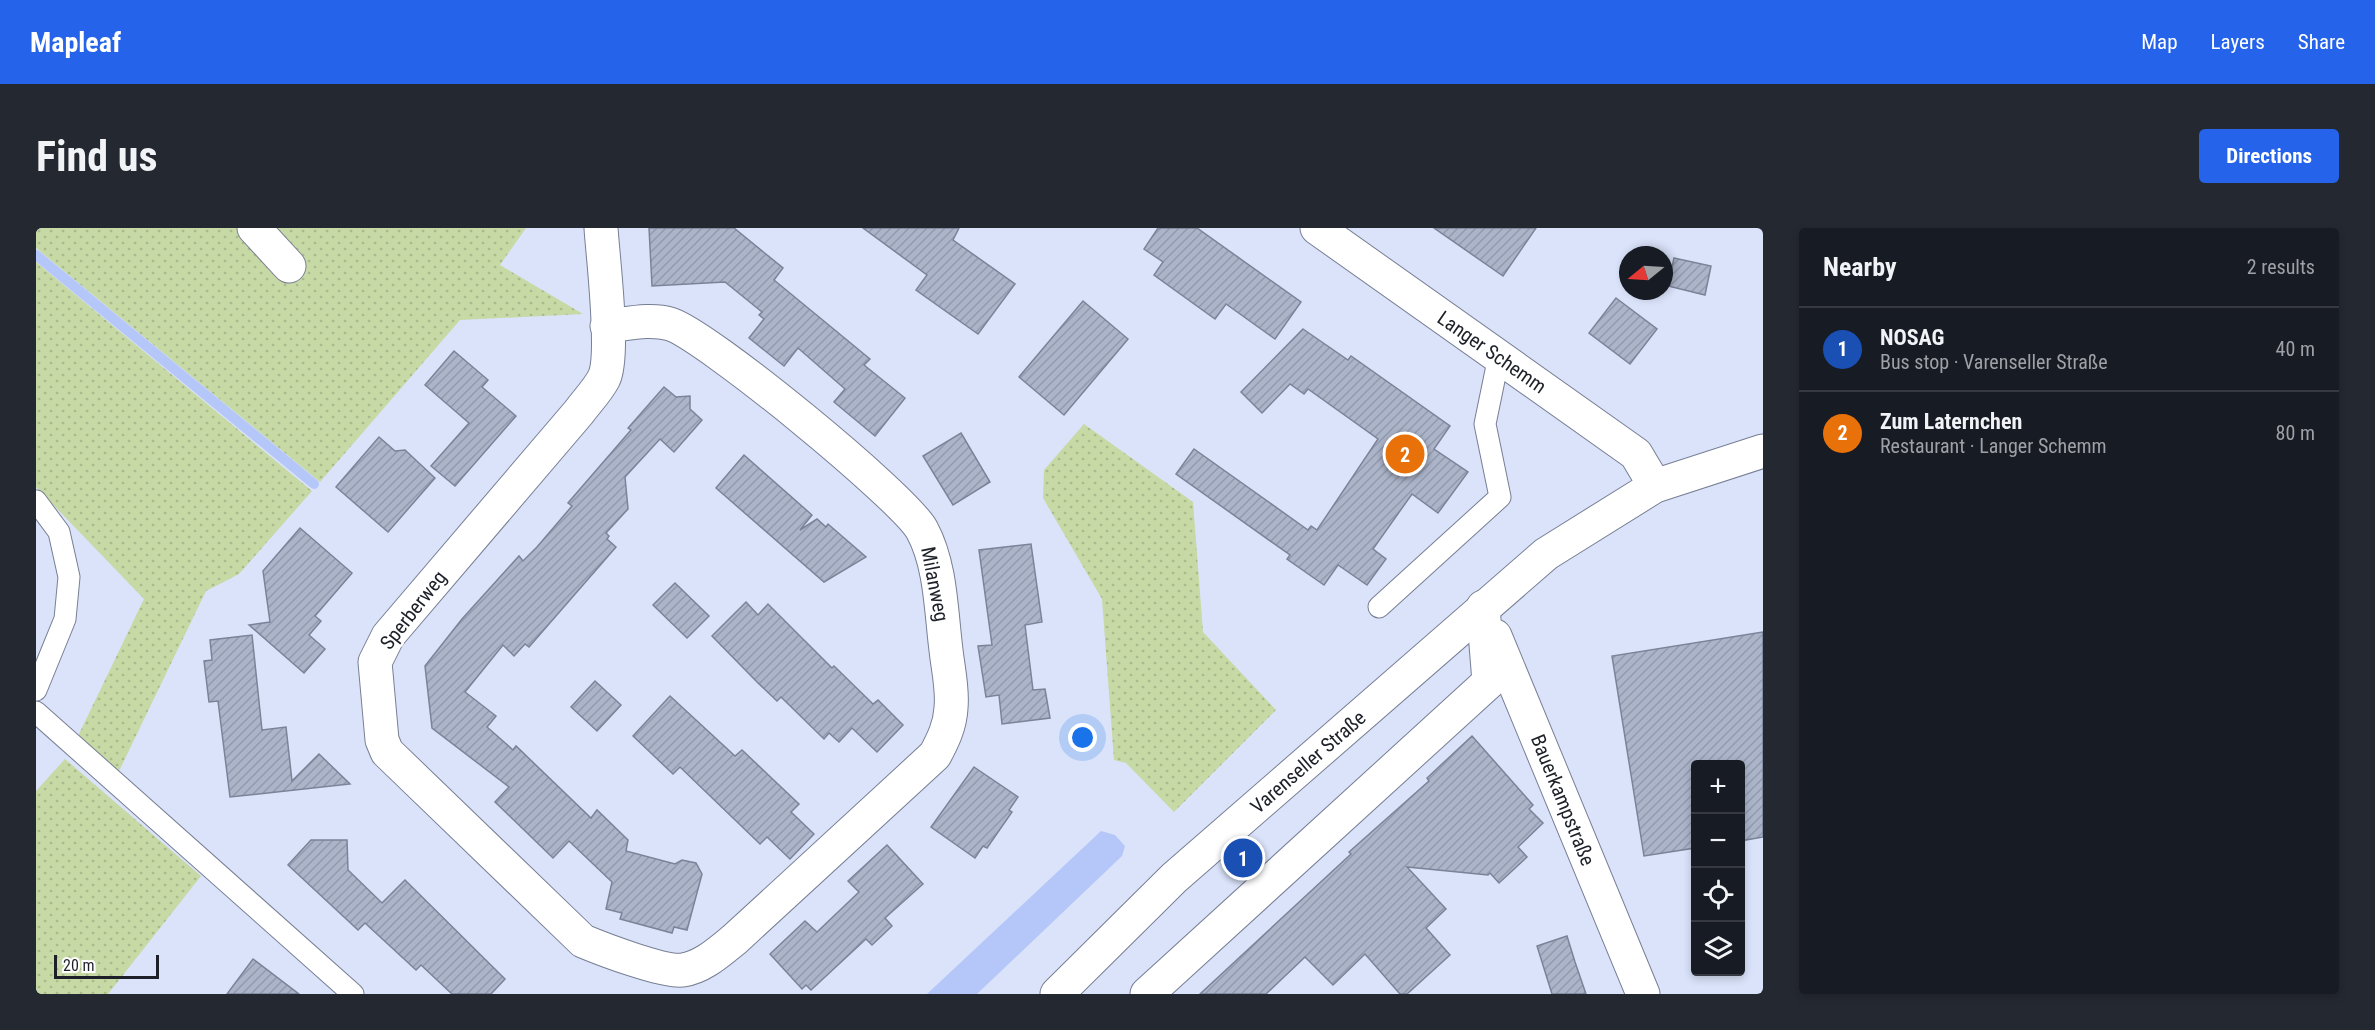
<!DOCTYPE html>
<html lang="en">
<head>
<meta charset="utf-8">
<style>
  body { margin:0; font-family:"Roboto Condensed",sans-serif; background:#242831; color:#f1f3f6 }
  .controls { position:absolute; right:18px; bottom:18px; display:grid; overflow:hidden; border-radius:6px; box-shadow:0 3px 9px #0003 }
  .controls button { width:54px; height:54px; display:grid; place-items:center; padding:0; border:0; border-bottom:2px solid #363941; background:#171b24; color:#f1f3f6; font:30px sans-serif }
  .compass { position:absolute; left:1583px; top:18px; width:54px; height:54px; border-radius:50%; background:#171b24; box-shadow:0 3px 9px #0003; rotate:252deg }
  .scale { position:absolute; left:18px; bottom:15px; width:105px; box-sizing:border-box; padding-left:6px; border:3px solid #1d2028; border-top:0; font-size:16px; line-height:21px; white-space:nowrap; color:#1d2028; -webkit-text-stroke:4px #fff; paint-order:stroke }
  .you { position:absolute; left:1047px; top:510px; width:21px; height:21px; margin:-15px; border:4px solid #fff; border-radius:50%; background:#1a73e8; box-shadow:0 0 0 9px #1a73e833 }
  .badge { display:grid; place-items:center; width:39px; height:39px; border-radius:50%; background:#2563eb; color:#fff; font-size:20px; font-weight:700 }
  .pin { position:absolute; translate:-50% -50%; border:3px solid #fff; box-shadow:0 2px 6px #0006 }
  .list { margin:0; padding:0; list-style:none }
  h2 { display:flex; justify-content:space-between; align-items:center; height:78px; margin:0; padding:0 24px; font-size:26px }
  h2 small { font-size:20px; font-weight:400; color:#9ea1a6 }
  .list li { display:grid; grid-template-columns:39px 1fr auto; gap:18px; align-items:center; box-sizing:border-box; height:84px; padding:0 24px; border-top:2px solid #363941 }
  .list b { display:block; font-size:22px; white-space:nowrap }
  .list p { margin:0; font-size:20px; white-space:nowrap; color:#9ea1a6 }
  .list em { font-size:20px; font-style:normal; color:#9ea1a6 }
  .icon { flex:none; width:33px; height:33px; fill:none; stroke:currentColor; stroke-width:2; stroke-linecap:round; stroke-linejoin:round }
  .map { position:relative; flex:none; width:1727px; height:766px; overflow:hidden; border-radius:6px }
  header { display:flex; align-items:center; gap:36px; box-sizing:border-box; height:84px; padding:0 30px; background:#2563eb; color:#fff }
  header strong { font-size:28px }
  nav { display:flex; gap:33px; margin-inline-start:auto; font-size:21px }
  .intro { display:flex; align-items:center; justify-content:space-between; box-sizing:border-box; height:144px; padding:0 36px }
  h1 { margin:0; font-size:42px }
  .button { padding:15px 27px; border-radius:6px; background:#2563eb; color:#fff; font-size:21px; font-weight:700 }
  main { display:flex; gap:36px; padding:0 36px }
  aside { flex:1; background:#171b24; border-radius:6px; box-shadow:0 3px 9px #0003 }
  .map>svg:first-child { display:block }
  .grass { fill:url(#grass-dots) }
  .water { fill:#b4c7f8 }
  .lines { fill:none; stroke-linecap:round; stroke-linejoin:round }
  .stream { stroke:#b4c7f8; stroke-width:10 }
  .building { fill:url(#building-hatch); stroke:#7b8398; stroke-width:1.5 }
  .lane-casing { stroke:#777f94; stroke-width:23 }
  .street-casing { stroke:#777f94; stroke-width:35 }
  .secondary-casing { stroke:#777f94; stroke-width:35 }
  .lane { stroke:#fff; stroke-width:21 }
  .street { stroke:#fff; stroke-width:33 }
  .secondary { stroke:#fff; stroke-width:33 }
  .labels { text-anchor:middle; stroke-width:5; stroke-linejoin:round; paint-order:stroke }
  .street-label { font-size:20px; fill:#1d2028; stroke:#fff }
</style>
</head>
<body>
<header>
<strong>Mapleaf</strong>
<nav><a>Map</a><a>Layers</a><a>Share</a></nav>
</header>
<div class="intro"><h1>Find us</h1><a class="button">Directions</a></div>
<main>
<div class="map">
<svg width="1727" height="766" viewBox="0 0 1727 766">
  <defs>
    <pattern id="grass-dots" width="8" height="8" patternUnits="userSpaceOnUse" patternTransform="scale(1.5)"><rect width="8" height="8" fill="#c7d9a4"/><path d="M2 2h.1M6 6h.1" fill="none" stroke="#aaba8d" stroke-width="1.8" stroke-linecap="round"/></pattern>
    <pattern id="building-hatch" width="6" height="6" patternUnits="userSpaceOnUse" patternTransform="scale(1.5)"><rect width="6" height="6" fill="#abb4c9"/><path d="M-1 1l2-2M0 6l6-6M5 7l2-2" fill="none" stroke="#939aad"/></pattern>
  </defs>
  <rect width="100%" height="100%" fill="#dae3fa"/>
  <g class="grass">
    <polygon points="0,0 490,0 464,37 547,86 424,92 284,254 0,20"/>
    <polygon points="0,34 276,263 203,346 170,363 83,543 42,508 108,371 0,259"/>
    <polygon points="1048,196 1157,274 1167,404 1240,482 1138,584 1090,535 1078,532 1066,371 1007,270 1008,242"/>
    <polygon points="29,531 165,648 72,766 0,766 0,563"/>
  </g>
  <polygon class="water" points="1065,603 1079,607 1089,618 1086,628 941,766 891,766"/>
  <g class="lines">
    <polyline class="stream" points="0,27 278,256"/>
  </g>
  <g class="building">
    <polygon points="613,0 698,0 747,40 738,52 834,131 828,137 869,170 839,208 798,174 809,161 762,120 748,138 713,110 728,91 723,87 726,84 689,54 616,58"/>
    <polygon points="827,0 923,0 917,12 979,56 942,106 880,62 891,47"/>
    <polygon points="1122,0 1161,0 1265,74 1239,111 1190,76 1179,91 1118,47 1127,34 1108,21"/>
    <polygon points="1398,0 1500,0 1467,48"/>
    <polygon points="1638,30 1675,38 1669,67 1632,58"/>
    <polygon points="1580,70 1621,101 1594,136 1553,105"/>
    <polygon points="1047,73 1092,111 1028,187 983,149"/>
    <polygon points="1267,101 1312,132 1315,128 1414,198 1398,221 1432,244 1402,285 1376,266 1337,321 1350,331 1331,357 1302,337 1288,357 1251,331 1254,327 1140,246 1158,221 1272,302 1275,298 1281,302 1342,211 1272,161 1268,166 1254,156 1226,185 1205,164"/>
    <polygon points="418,123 452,152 446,159 480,188 419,258 395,238 433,195 389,157"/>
    <polygon points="628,159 640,169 654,168 654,181 666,192 638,224 624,211 589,249 592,281 570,305 573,308 571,311 580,319 493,419 489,416 478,428 467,417 429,464 460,488 451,499 477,522 480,518 555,590 561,582 592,612 590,623 639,636 646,632 660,635 666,646 651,702 638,699 636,705 584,691 586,685 570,681 576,654 533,613 517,630 459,574 473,559 396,500 389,438 426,391 483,328 487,333 501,319 536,278 532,275 595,202 592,200"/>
    <polygon points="925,205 954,254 917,277 887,228"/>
    <polygon points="343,209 359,223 369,222 399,250 352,304 300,259"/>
    <polygon points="708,227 776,287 764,302 781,291 790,299 792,296 830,329 788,354 680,260"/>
    <polygon points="264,300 316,345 279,388 285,393 273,407 289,421 268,445 213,397 234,394 227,343"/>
    <polygon points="995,316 1006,394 989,397 997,462 1009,461 1014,490 966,496 963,467 950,469 942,418 956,417 943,322"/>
    <polygon points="639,355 673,388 651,410 617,377"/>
    <polygon points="710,374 722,387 732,376 796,440 798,438 837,476 842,472 867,497 841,524 816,500 803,514 793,505 788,511 745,469 741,473 721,454 676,408"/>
    <polygon points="1727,404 1727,609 1704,613 1704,537 1659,537 1659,620 1608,628 1576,428"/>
    <polygon points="216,407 226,502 250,499 256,553 283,526 314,556 194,569 182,473 173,474 168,433 176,432 174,412"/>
    <polygon points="559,453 585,477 561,503 535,479"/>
    <polygon points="634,468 699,528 706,522 763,576 755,584 778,606 754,631 731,609 724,616 644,539 637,546 597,508"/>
    <polygon points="1436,508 1497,577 1493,581 1507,595 1482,619 1491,629 1463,655 1454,645 1452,647 1371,639 1410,681 1390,700 1414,727 1371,766 1364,766 1329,726 1297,757 1269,729 1230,766 1164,766 1315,626 1313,624 1393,553 1391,550"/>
    <polygon points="938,539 982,569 973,582 976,584 951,620 947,618 939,630 895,599"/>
    <polygon points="275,612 311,612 312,642 346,675 369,652 469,751 455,766 416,766 385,737 380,742 329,695 322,702 252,637"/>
    <polygon points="851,617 887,656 849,690 856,698 836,717 830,711 775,762 770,757 766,761 734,726 769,693 781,704 823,664 812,653"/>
    <polygon points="1531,708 1539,734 1550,766 1516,766 1501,718"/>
    <polygon points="217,731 263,766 191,766"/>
  </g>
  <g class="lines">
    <g class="lane-casing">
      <g id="lane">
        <polyline points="0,273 23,304 33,349 29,391 0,462"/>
        <polyline points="1343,379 1464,269 1449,196 1463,128"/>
        <polyline points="0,484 317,766"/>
      </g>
    </g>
    <g class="street-casing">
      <g id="street">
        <polyline points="218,0 253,38"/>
        <path d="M565,0C567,31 579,126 568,150C562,162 551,173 543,184L352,408L339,434L346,512L351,524L547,713C566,721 629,745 647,742C667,739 684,723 699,711L899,527C907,512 914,498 915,480C917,461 912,441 910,422C905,383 905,337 886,302C868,269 669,106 634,96C614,90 591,96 571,98"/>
        <polyline points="1459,408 1607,766"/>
        <polyline points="1111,766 1453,454 1447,379"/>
      </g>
    </g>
    <g class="secondary-casing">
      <g id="secondary">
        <polyline points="1281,0 1600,226 1619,258"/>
        <polyline points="1021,766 1138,650 1510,326 1619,258 1727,223"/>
      </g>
    </g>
    <use href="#lane" class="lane"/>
    <use href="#street" class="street"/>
    <use href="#secondary" class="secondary"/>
  </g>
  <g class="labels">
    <g class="street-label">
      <text transform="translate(1456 124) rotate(35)" y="7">Langer Schemm</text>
      <text transform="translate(899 356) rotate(79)" y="7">Milanweg</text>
      <text transform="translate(377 382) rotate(-52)" y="7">Sperberweg</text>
      <text transform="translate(1272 534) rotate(-41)" y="7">Varenseller Straße</text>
      <text transform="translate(1527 572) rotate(68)" y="7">Bauerkampstraße</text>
    </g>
  </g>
</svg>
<div class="controls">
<button>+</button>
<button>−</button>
<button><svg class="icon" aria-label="locate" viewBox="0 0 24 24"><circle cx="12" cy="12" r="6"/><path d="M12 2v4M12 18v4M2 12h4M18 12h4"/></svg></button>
<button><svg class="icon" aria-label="layers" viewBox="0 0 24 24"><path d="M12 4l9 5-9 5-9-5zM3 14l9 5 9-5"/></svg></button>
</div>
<svg class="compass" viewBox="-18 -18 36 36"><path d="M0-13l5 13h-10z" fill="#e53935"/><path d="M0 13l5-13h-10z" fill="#9ea1a6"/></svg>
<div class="scale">20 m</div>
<div class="you"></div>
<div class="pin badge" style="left:1207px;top:630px;background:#1a4fb4">1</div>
<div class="pin badge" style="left:1369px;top:226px;background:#e8710a">2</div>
</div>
<aside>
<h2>Nearby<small>2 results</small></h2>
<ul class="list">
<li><span class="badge" style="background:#1a4fb4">1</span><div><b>NOSAG</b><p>Bus stop · Varenseller Straße</p></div><em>40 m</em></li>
<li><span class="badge" style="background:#e8710a">2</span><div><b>Zum Laternchen</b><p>Restaurant · Langer Schemm</p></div><em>80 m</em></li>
</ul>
</aside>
</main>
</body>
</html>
